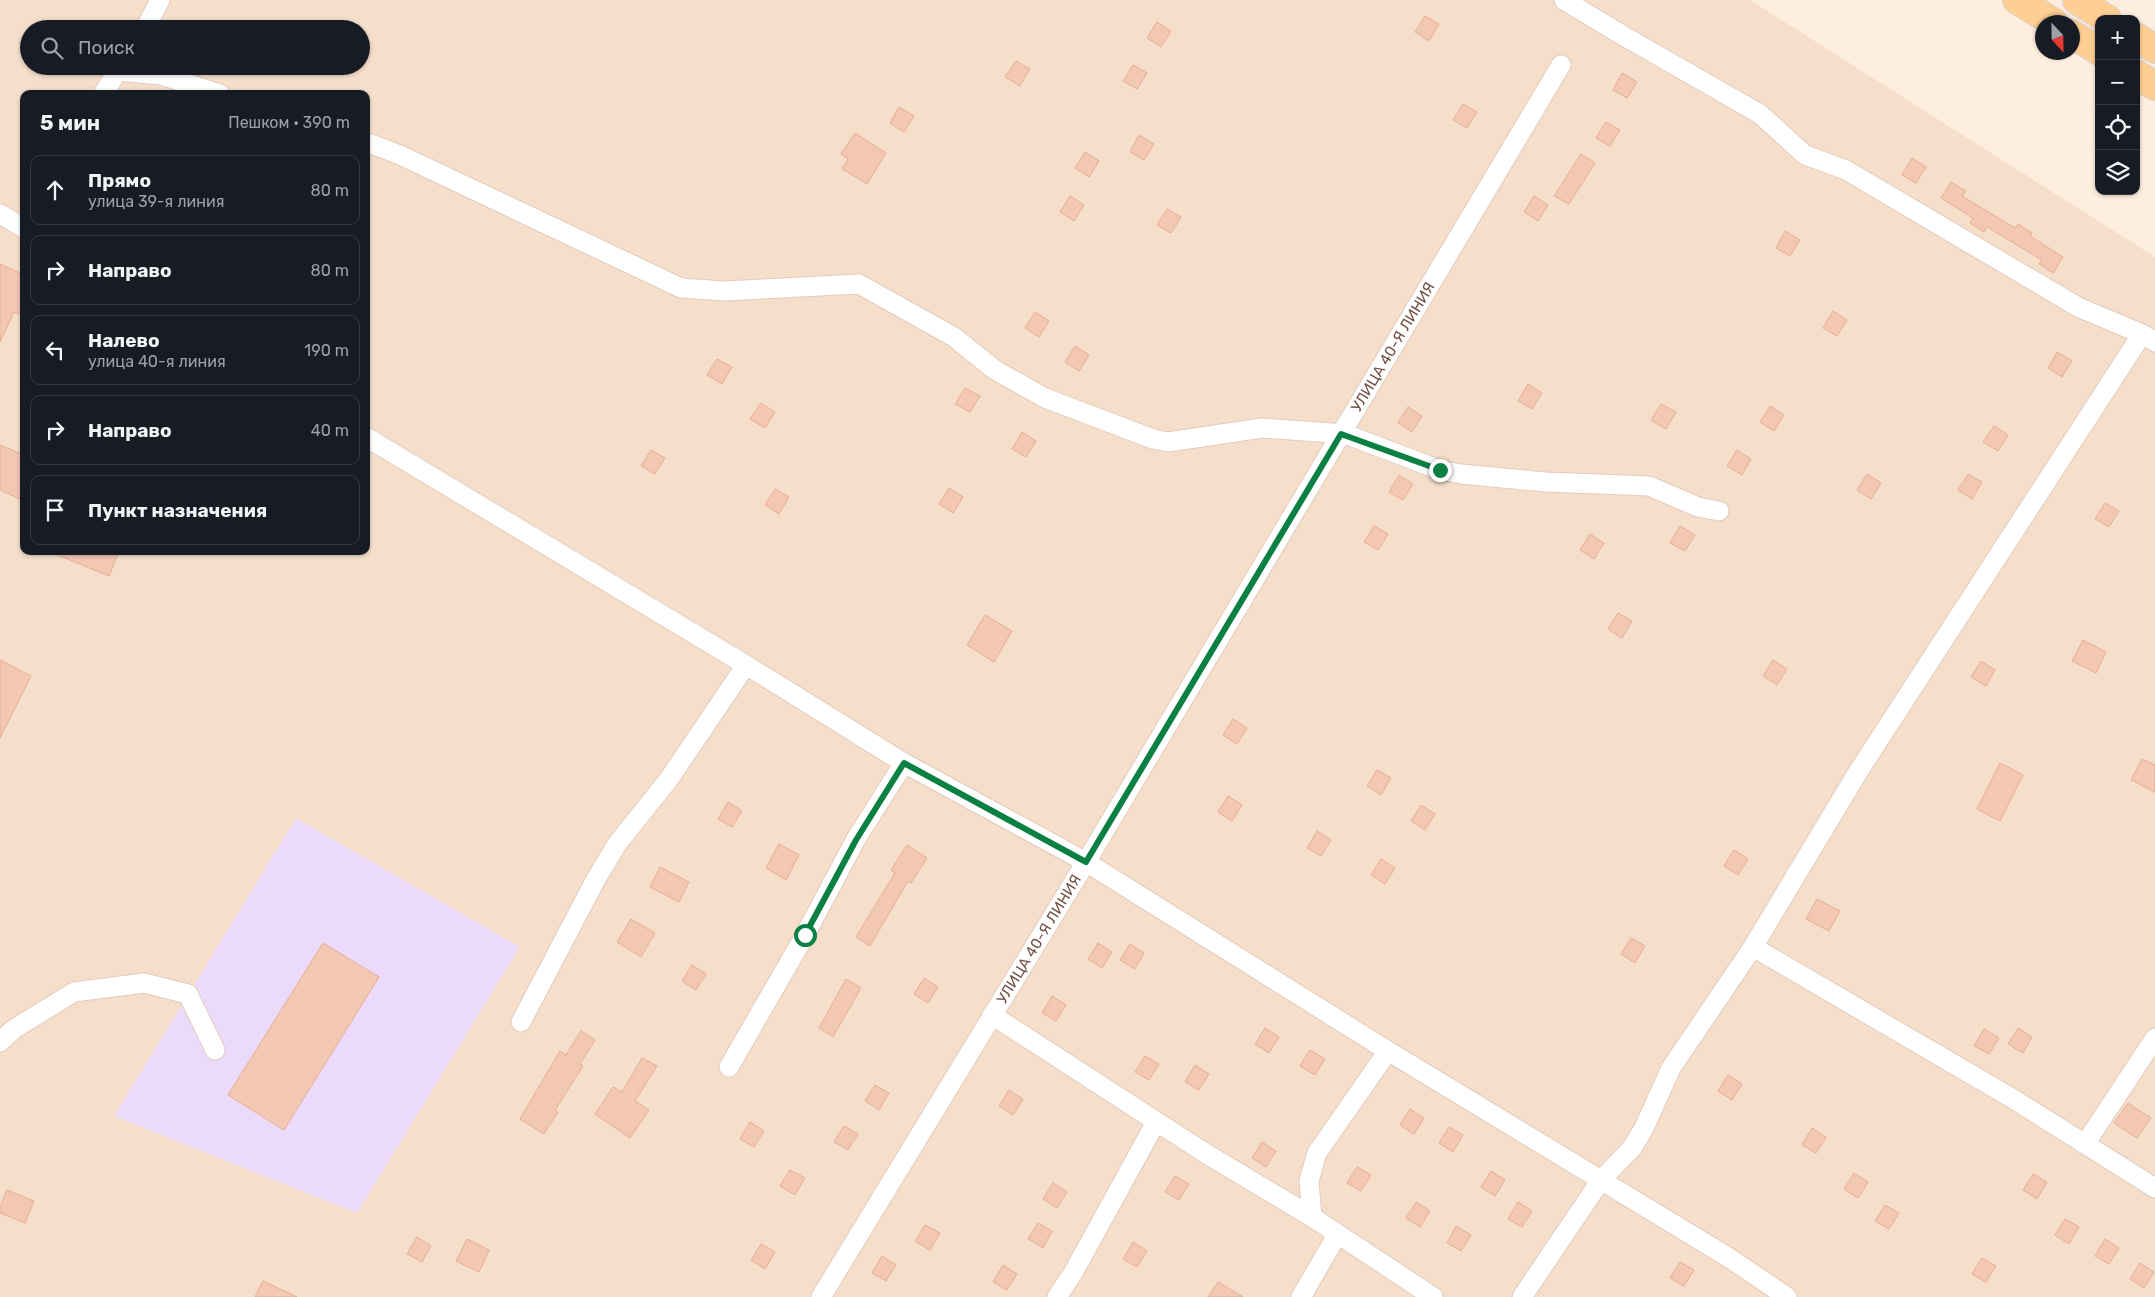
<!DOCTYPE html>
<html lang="ru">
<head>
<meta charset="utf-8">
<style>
  body { margin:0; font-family:Rubik,sans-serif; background:#242831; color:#f1f3f6 }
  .controls { position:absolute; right:15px; top:15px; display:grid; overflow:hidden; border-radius:10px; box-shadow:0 1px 4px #0004 }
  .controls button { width:45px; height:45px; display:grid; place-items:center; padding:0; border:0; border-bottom:1px solid #363941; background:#171b24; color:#f1f3f6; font:25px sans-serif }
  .compass { position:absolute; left:2035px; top:15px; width:45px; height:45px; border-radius:50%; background:#171b24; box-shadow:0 1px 4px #0004; rotate:158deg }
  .stop { position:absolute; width:15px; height:15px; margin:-11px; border:4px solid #0b8043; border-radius:50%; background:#fff }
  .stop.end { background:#0b8043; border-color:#fff; box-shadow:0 1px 5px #0008 }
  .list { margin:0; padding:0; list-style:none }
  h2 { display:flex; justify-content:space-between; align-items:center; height:65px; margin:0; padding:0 20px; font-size:21px }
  h2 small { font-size:16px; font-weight:400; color:#9ea1a6 }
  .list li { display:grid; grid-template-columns:32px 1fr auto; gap:15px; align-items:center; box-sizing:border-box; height:70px; margin:0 10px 10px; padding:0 10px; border:1px solid #363941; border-radius:10px }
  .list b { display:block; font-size:19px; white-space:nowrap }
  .list p { margin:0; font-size:16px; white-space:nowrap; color:#9ea1a6 }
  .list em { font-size:16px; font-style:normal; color:#9ea1a6 }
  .icon { flex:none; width:28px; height:28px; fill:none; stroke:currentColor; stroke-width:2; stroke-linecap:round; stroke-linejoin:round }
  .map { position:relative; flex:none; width:2155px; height:1297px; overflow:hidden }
  .search { position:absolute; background:#171b24; box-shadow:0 1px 4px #0004; left:20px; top:20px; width:350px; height:55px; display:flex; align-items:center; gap:12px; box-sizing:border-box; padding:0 18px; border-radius:28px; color:#9ea1a6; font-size:19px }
  .panel { position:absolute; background:#171b24; box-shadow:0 1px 4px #0004; left:20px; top:90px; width:350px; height:465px; border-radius:10px }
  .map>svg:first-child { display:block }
  .residential { fill:#f5dfcb; fill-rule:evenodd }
  .education { fill:#ebdaf9 }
  .building { fill:#f3c8b3; stroke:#e7ad93 }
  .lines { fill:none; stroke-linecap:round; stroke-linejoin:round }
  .minor-casing { stroke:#e3cbbc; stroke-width:21 }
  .primary-casing { stroke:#dbd2cf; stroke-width:30 }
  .minor { stroke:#fff; stroke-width:19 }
  .primary { stroke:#ffce92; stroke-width:28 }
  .route { stroke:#0b8043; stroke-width:6 }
  .labels { text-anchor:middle; stroke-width:4; stroke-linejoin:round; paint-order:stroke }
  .street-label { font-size:15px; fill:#735245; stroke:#fff2e4 }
</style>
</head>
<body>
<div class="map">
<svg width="2155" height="1297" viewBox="0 0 2155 1297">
  <rect width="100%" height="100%" fill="#fdeedd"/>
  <path class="residential" d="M0,0H1750L2155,257V1297H0ZM29,29H361V66H29ZM24,94H366V551H24Z"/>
  <polygon class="education" points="296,818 520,947 357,1213 114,1116"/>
  <g class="building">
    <polygon points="1425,16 1439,24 1429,41 1415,32"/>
    <polygon points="1157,22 1171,31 1161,47 1147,38"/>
    <polygon points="1016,61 1030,69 1020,86 1005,77"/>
    <polygon points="1133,65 1147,73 1137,89 1123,81"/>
    <polygon points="1622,73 1637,82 1627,98 1613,90"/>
    <polygon points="1463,104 1477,112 1467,128 1453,120"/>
    <polygon points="899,107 914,116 904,132 890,123"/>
    <polygon points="1606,122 1620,130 1610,146 1596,138"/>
    <polygon points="855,133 886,153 867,184 842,169 848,159 841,154"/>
    <polygon points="1139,135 1154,144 1144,160 1130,152"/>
    <polygon points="1085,152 1099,161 1089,177 1075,168"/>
    <polygon points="1581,154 1595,163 1569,204 1554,196"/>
    <polygon points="1912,158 1926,167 1916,183 1902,175"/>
    <polygon points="1951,182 1966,191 1962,196 2015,228 2018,224 2032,233 2030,236 2063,257 2053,273 2039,264 2042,260 1987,227 1984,232 1970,223 1973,218 1941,198"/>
    <polygon points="1070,196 1084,205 1074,221 1060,212"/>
    <polygon points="1534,196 1548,205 1538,221 1524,212"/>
    <polygon points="1167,209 1181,217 1171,233 1157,225"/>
    <polygon points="1785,231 1800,240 1790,256 1776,248"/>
    <polygon points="0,264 24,275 24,316 14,312 0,342"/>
    <polygon points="1833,311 1847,320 1837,336 1823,328"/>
    <polygon points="1035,312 1049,321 1039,337 1025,328"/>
    <polygon points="1075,346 1089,355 1079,371 1065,362"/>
    <polygon points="2057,352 2072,361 2062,377 2048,368"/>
    <polygon points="717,359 732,367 722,384 707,375"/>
    <polygon points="1528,384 1542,393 1532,409 1518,401"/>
    <polygon points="965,388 980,396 970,412 955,404"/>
    <polygon points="761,403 775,412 765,428 750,419"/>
    <polygon points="1661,404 1676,412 1666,429 1651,420"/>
    <polygon points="1770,406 1784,415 1774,431 1760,422"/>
    <polygon points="1408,407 1422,416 1412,432 1398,423"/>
    <polygon points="1994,426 2008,435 1998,451 1983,442"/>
    <polygon points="1022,432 1036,441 1026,457 1012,449"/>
    <polygon points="0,445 24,455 24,501 0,490"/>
    <polygon points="651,450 665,458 655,474 641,466"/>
    <polygon points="1737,450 1751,459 1742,475 1727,466"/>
    <polygon points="1867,474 1881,483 1871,499 1857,490"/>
    <polygon points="1968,474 1982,482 1972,499 1958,490"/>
    <polygon points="1399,475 1413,484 1403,500 1389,492"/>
    <polygon points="949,488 963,497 953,513 939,504"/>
    <polygon points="775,489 789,497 779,514 765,505"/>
    <polygon points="2105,503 2119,511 2109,527 2095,519"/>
    <polygon points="1374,526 1388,534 1378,550 1364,542"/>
    <polygon points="1680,526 1695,535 1685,551 1670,543"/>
    <polygon points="1590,534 1604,543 1594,559 1580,550"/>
    <polygon points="48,551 119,551 109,576"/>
    <polygon points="1618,613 1632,621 1622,638 1608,629"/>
    <polygon points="985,615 1012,631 994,662 967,645"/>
    <polygon points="2083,640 2106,652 2096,673 2072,661"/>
    <polygon points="0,660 31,676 0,738"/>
    <polygon points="1773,660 1787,669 1777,685 1763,676"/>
    <polygon points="1981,661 1995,670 1986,686 1971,677"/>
    <polygon points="1233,719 1247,728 1237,744 1223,735"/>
    <polygon points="2142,759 2155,765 2155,792 2131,780"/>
    <polygon points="2000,763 2023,775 2000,821 1977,809"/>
    <polygon points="1377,770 1391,778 1381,795 1367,786"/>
    <polygon points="1228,796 1242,805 1232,821 1218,812"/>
    <polygon points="728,802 742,811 732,827 718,819"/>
    <polygon points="1421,805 1435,814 1425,830 1411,821"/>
    <polygon points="1317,831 1331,840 1321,856 1307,848"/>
    <polygon points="779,844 799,855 786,880 766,868"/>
    <polygon points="907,845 927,858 911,883 908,881 870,946 856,937 895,873 891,870"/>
    <polygon points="1734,850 1748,859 1738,875 1724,866"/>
    <polygon points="1381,859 1395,868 1385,884 1371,875"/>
    <polygon points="660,867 689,882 679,902 650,887"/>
    <polygon points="1817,899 1840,911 1829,931 1806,919"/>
    <polygon points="631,919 655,933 641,957 617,942"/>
    <polygon points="1631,938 1645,946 1635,963 1621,954"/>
    <polygon points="323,943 379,977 284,1130 228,1095"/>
    <polygon points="1098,943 1112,952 1102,968 1088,959"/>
    <polygon points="1130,944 1144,953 1135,969 1120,960"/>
    <polygon points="692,965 706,974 696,990 682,981"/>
    <polygon points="924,978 938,987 928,1003 914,994"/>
    <polygon points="846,979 861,988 833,1037 819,1028"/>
    <polygon points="1052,996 1066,1005 1056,1021 1042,1013"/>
    <polygon points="1265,1028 1279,1037 1269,1053 1255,1044"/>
    <polygon points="2018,1028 2032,1037 2023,1053 2008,1044"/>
    <polygon points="1984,1029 1999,1038 1989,1054 1974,1046"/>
    <polygon points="581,1031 595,1040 580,1064 583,1066 555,1110 558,1112 544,1134 520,1119 560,1051 566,1055"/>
    <polygon points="1310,1050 1325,1059 1315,1075 1300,1066"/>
    <polygon points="1145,1056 1159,1064 1149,1080 1135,1072"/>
    <polygon points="642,1058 657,1066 635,1101 649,1110 630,1138 595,1114 613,1087 622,1092"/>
    <polygon points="1195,1065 1209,1074 1199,1090 1185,1082"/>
    <polygon points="1728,1075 1742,1084 1732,1100 1718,1091"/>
    <polygon points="875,1085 889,1093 879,1110 865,1101"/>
    <polygon points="1009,1090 1023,1099 1013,1115 999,1106"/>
    <polygon points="2128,1103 2151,1118 2137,1138 2114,1123"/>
    <polygon points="1410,1109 1424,1118 1414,1134 1400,1125"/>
    <polygon points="750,1122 764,1131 754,1147 740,1139"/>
    <polygon points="844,1126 858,1134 848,1150 834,1142"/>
    <polygon points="1449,1127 1463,1135 1453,1152 1439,1143"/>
    <polygon points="1812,1128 1826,1137 1816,1153 1802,1145"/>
    <polygon points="1262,1142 1276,1151 1266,1167 1252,1158"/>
    <polygon points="1357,1167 1371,1175 1361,1191 1347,1183"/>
    <polygon points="790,1170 805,1178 795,1195 780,1186"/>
    <polygon points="1491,1171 1505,1180 1495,1196 1481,1187"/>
    <polygon points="1854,1173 1868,1182 1858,1198 1844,1189"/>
    <polygon points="2033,1174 2047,1182 2037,1199 2023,1190"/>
    <polygon points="1175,1176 1189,1184 1179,1200 1165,1192"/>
    <polygon points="1053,1183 1067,1192 1057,1208 1043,1199"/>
    <polygon points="7,1190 34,1201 25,1223 0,1213 0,1207"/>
    <polygon points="1416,1202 1430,1211 1420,1227 1406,1218"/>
    <polygon points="1518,1202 1532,1211 1522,1227 1508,1219"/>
    <polygon points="1885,1205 1899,1213 1889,1229 1875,1221"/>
    <polygon points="2065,1219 2079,1227 2069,1244 2055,1235"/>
    <polygon points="1038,1223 1052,1231 1043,1248 1028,1239"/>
    <polygon points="925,1225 940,1233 930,1250 915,1241"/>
    <polygon points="1456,1226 1471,1235 1461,1251 1447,1243"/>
    <polygon points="417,1237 431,1246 422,1262 407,1254"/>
    <polygon points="467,1239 489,1250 479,1272 456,1261"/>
    <polygon points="2105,1239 2119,1248 2109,1264 2095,1256"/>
    <polygon points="1133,1242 1147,1251 1137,1267 1123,1259"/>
    <polygon points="761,1244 775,1252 765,1269 751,1260"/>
    <polygon points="882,1256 896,1265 886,1281 872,1273"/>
    <polygon points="1982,1258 1996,1266 1986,1282 1972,1274"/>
    <polygon points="1680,1262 1694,1270 1684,1286 1670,1278"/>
    <polygon points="2140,1263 2154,1272 2144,1288 2130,1279"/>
    <polygon points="1003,1265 1017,1274 1007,1290 993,1282"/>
    <polygon points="263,1281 297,1297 255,1297"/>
    <polygon points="1218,1282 1243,1297 1208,1297"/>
  </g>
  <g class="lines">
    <g class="minor-casing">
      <g id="minor">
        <polyline points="1564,0 1622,35 1760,114 1805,155 1846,170 2078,307 2142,334 2155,342"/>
        <polyline points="145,29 160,0"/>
        <polyline points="118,71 161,75 220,94"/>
        <polyline points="103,94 121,66"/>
        <polyline points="366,142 400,155 681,288 724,291 859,284 954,337 995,370 1045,398 1153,439 1168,442 1262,428 1345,434 1440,470 1461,474 1546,482 1649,486 1698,507 1719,511"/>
        <polyline points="0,214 24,228"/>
        <polyline points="366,437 746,665 904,763 1086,862 1388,1051 1728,1257 1787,1297"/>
        <polyline points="1753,947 2015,1100 2155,1188"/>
        <polyline points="992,1015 1205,1153 1312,1217 1433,1297"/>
        <polyline points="521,1022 596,879 617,844 669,779 746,665"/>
        <polyline points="0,1042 14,1029 74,992 144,983 188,994 215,1050"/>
        <polyline points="729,1067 805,935 856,839 904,763"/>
        <polyline points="2085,1144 2155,1038"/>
        <polyline points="1312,1217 1309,1181 1317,1153 1388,1051"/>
        <path id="s1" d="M821,1297L1086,862L1561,65"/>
        <polyline points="1057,1297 1073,1273 1156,1122"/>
        <polyline points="1301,1297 1337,1235"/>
        <polyline points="1522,1297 1601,1180 1632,1148 1644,1128 1671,1068 1753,947 1858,772 2142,334"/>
      </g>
    </g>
    <g class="primary-casing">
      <g id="primary">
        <polyline points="2017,0 2053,22"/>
        <polyline points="2077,0 2107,19"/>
        <polyline points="2072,34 2099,51"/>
        <polyline points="2136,37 2155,49"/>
        <polyline points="2136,74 2155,86"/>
      </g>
    </g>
    <use href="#minor" class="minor"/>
    <use href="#primary" class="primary"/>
  </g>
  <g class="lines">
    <polyline class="route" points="805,935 856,840 904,763 1086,862 1341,434 1440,470"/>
  </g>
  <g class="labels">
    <g class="street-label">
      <text dy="5" stroke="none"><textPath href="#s1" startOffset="1109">УЛИЦА 40-Я ЛИНИЯ</textPath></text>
      <text dy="5" stroke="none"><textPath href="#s1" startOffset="419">УЛИЦА 40-Я ЛИНИЯ</textPath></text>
    </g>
  </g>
</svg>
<div class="controls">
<button>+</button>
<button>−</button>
<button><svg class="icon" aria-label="locate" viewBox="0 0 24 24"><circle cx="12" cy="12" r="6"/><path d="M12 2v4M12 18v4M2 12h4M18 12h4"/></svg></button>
<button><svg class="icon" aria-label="layers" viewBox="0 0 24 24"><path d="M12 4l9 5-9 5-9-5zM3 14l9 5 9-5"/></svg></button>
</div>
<svg class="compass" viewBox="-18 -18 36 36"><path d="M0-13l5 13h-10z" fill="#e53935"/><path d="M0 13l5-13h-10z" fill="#9ea1a6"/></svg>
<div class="stop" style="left:805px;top:935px"></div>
<div class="stop end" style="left:1440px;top:470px"></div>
<div class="search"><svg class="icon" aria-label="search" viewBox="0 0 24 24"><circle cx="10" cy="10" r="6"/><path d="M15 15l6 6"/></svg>Поиск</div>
<section class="panel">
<h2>5 мин<small>Пешком · 390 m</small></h2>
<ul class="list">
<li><svg class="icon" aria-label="ahead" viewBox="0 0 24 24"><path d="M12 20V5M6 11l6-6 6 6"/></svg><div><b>Прямо</b><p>улица 39-я линия</p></div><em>80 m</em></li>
<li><svg class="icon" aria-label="right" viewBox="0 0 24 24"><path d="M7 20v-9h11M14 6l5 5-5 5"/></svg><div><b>Направо</b></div><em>80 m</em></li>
<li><svg class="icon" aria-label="left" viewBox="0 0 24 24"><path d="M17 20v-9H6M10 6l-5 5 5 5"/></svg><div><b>Налево</b><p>улица 40-я линия</p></div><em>190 m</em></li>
<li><svg class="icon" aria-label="right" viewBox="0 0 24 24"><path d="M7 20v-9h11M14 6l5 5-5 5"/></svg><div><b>Направо</b></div><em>40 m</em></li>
<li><svg class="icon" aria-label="arrive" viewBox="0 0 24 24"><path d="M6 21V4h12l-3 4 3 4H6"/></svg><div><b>Пункт назначения</b></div></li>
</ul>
</section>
</div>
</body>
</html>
